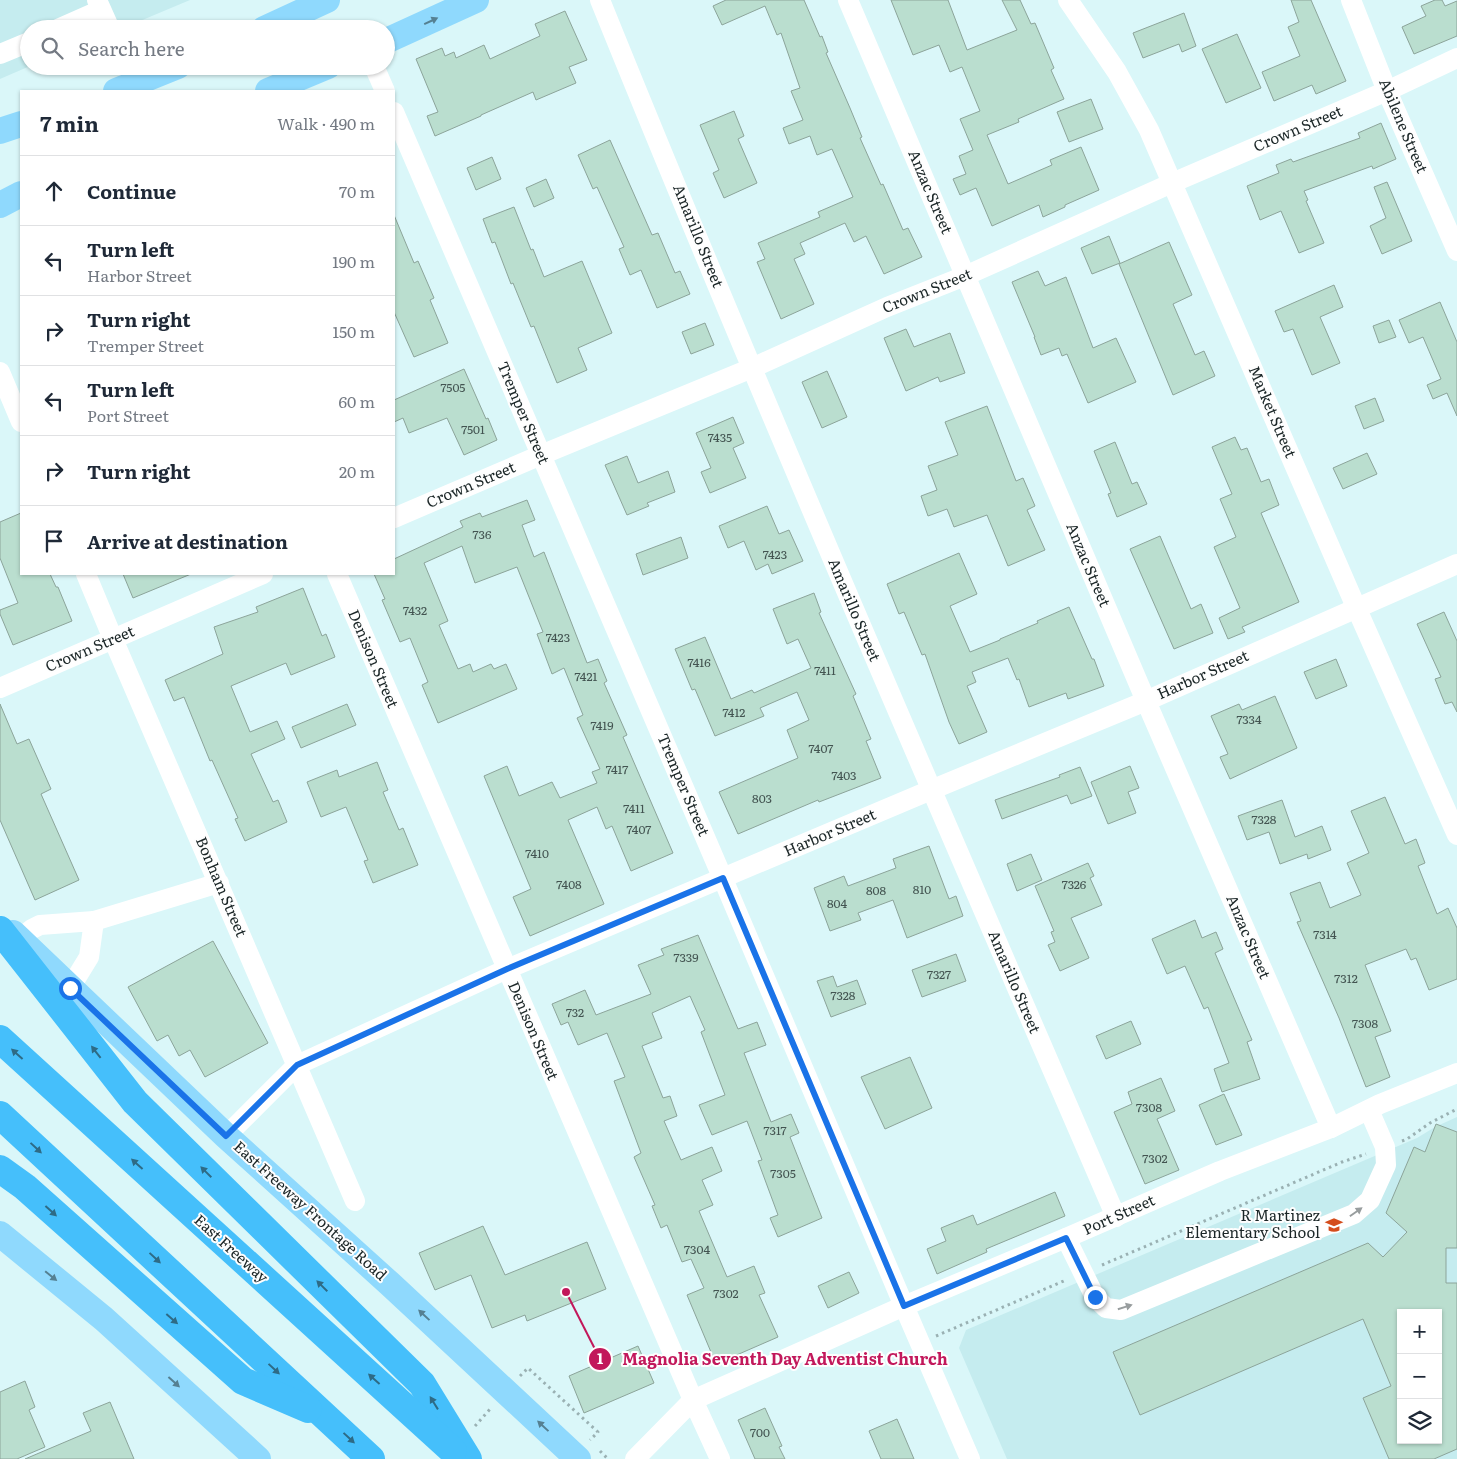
<!DOCTYPE html>
<html lang="en">
<head>
<meta charset="utf-8">
<style>
  body { margin:0; font-family:Literata,serif; background:#f2f2f3; color:#1f2937 }
  .controls { position:absolute; right:15px; bottom:15px; display:grid; overflow:hidden; border-radius:0px; box-shadow:0 1px 4px #0004 }
  .controls button { width:45px; height:45px; display:grid; place-items:center; padding:0; border:0; border-bottom:1px solid #e0e1e3; background:#fff; color:#1f2937; font:25px sans-serif }
  .stop { position:absolute; width:15px; height:15px; margin:-11px; border:4px solid #1a73e8; border-radius:50%; background:#fff }
  .stop.end { background:#1a73e8; border-color:#fff; box-shadow:0 1px 5px #0008 }
  .list { margin:0; padding:0; list-style:none }
  h2 { display:flex; justify-content:space-between; align-items:center; height:65px; margin:0; padding:0 20px; font-size:21px }
  h2 small { font-size:16px; font-weight:400; color:#747a83 }
  .list li { display:grid; grid-template-columns:32px 1fr auto; gap:15px; align-items:center; box-sizing:border-box; height:70px; padding:0 20px; border-top:1px solid #e0e1e3 }
  .list b { display:block; font-size:19px; white-space:nowrap }
  .list p { margin:0; font-size:16px; white-space:nowrap; color:#747a83 }
  .list em { font-size:16px; font-style:normal; color:#747a83 }
  .icon { flex:none; width:28px; height:28px; fill:none; stroke:currentColor; stroke-width:2; stroke-linecap:round; stroke-linejoin:round }
  .map { position:relative; flex:none; width:1457px; height:1459px; overflow:hidden }
  .search { position:absolute; background:#fff; box-shadow:0 1px 4px #0004; left:20px; top:20px; width:375px; height:55px; display:flex; align-items:center; gap:12px; box-sizing:border-box; padding:0 18px; border-radius:28px; color:#747a83; font-size:19px }
  .panel { position:absolute; background:#fff; box-shadow:0 1px 4px #0004; left:20px; top:90px; width:375px; height:485px; border-radius:0px }
  .map>svg:first-child { display:block }
  .built { fill:#c5ecef; fill-rule:evenodd }
  .building { fill:#badecf; stroke:#8ca49a; fill-rule:evenodd }
  .lines { fill:none; stroke-linecap:round; stroke-linejoin:round }
  .path { stroke:#9ab1b3; stroke-width:3; stroke-dasharray:2.5 4; stroke-linecap:butt }
  .minor { stroke:#fff; stroke-width:20 }
  .major { stroke:#8fd9fd; stroke-width:26 }
  .highway { stroke:#45bffb; stroke-width:28 }
  .oneway { fill:#558092 }
  .oneway2 { fill:#2e6b86 }
  .oneway3 { fill:#989d9e }
  .route { stroke:#1a73e8; stroke-width:6 }
  .labels { text-anchor:middle; stroke-width:4; stroke-linejoin:round; paint-order:stroke }
  .number-label { font-size:12px; fill:#435451 }
  .street-label { font-size:15px; fill:#1b2627; stroke:#fefefe }
  .poi-label { font-size:15px; fill:#1b2627; stroke:#fefefe; text-anchor:end }
  .leader { fill:none; stroke:#c2185b; stroke-width:2 }
  .callout-dot { fill:#c2185b; stroke:#fefefe; stroke-width:2 }
  .mark-label { font-size:15px; text-anchor:middle; font-weight:bold; fill:#fff }
  .callout-label { font-size:16px; text-anchor:middle; font-weight:bold; fill:#c2185b; stroke:#fefefe; stroke-width:4; stroke-linejoin:round; paint-order:stroke }
</style>
</head>
<body>
<div class="map">
<svg width="1457" height="1459" viewBox="0 0 1457 1459">
  <rect width="100%" height="100%" fill="#daf7f9"/>
  <g class="built">
    <polygon points="0,0 190,0 121,29 29,29 29,66 30,66 0,79"/>
    <path d="M1457,1117V1459H1007L959,1348L966,1330L1417,1138L1435,1127ZM1401,1313H1438V1440H1401Z"/>
  </g>
  <g class="building">
    <polygon points="726,0 804,0 820,37 822,36 828,52 826,53 850,108 862,137 860,138 881,185 883,184 903,230 908,228 922,257 884,274 866,236 854,242 845,223 800,243 805,254 794,259 814,304 781,319 757,262 765,259 758,243 820,217 818,212 853,197 832,149 817,155 810,136 789,144 783,128 803,120 791,91 800,88 781,33 777,35 765,6 722,25 713,6"/>
    <polygon points="891,0 948,0 967,50 1017,30 1002,0 1020,0 1031,24 1035,23 1054,68 1051,70 1064,99 1018,119 1019,122 987,135 1008,184 1052,165 1050,160 1081,147 1099,190 1065,205 1065,207 1043,217 1039,205 992,226 976,188 960,195 953,179 966,174 959,156 973,150 960,119 980,111 962,67 950,72 939,45 913,55"/>
    <polygon points="1291,0 1311,0 1346,81 1316,94 1312,85 1274,101 1262,72 1300,56 1288,27 1299,22"/>
    <polygon points="1435,0 1442,0 1445,6 1457,1 1457,36 1414,54 1402,27 1426,16 1421,6"/>
    <polygon points="565,11 587,60 569,67 576,83 536,100 533,92 481,115 481,116 435,136 427,116 438,112 416,59 442,48 445,56 454,52 456,58 484,45 490,59 540,36 535,24"/>
    <polygon points="1184,13 1196,46 1182,52 1179,44 1143,58 1133,33"/>
    <polygon points="1237,34 1261,88 1226,103 1202,49"/>
    <polygon points="1091,99 1103,129 1069,142 1057,112"/>
    <polygon points="734,111 744,136 738,139 757,183 724,198 713,173 719,170 700,125"/>
    <polygon points="1381,123 1396,159 1373,169 1372,166 1304,191 1308,200 1306,201 1324,243 1299,253 1281,211 1260,220 1247,186 1279,173 1276,165 1291,159 1293,162 1360,138 1358,133"/>
    <polygon points="610,140 652,235 658,233 675,273 680,271 690,294 657,308 641,270 630,275 619,249 624,247 597,187 593,189 578,155"/>
    <polygon points="492,157 501,179 476,190 467,168"/>
    <polygon points="546,179 554,198 534,207 526,188"/>
    <polygon points="1387,182 1412,241 1382,254 1370,226 1386,218 1374,187"/>
    <polygon points="514,207 531,250 533,249 544,277 582,261 612,333 578,348 587,370 557,383 534,326 531,327 513,283 511,284 495,242 492,243 483,219"/>
    <polygon points="394,215 414,263 418,261 434,298 430,300 448,343 414,357 394,312"/>
    <polygon points="1109,236 1120,263 1092,274 1081,248"/>
    <polygon points="1169,242 1192,295 1173,304 1195,355 1204,351 1215,376 1173,395 1119,264"/>
    <polygon points="1038,271 1045,286 1066,277 1093,348 1116,338 1136,382 1088,403 1067,354 1062,356 1059,348 1041,355 1034,337 1035,337 1012,282"/>
    <polygon points="1334,285 1343,307 1320,317 1340,363 1312,375 1293,329 1284,332 1275,311"/>
    <polygon points="1440,302 1457,342 1457,416 1447,393 1433,399 1427,385 1441,379 1423,337 1409,343 1399,320"/>
    <polygon points="1389,320 1396,337 1379,343 1373,326"/>
    <polygon points="705,323 714,345 691,354 682,332"/>
    <polygon points="906,329 914,347 950,333 965,373 940,382 938,377 906,391 884,338"/>
    <polygon points="464,369 486,419 488,418 497,440 464,455 447,418 409,433 403,418 394,422 394,400"/>
    <polygon points="827,371 847,417 822,428 802,382"/>
    <polygon points="1375,398 1384,421 1364,429 1355,406"/>
    <polygon points="987,406 1016,481 1023,478 1035,506 1027,510 1045,550 1008,566 987,515 954,527 947,509 928,516 921,496 937,490 928,466 958,455 945,422"/>
    <polygon points="733,417 744,443 733,448 746,478 710,493 701,472 711,468 696,433"/>
    <polygon points="1235,437 1241,450 1247,448 1261,482 1269,479 1279,505 1261,513 1299,602 1242,627 1245,632 1228,639 1219,618 1240,608 1214,547 1236,537 1220,499 1232,494 1212,447"/>
    <polygon points="1115,442 1132,484 1137,482 1147,504 1117,517 1108,494 1111,493 1094,451"/>
    <polygon points="1367,453 1377,474 1343,489 1333,468"/>
    <polygon points="627,456 638,483 668,471 675,492 647,503 649,506 627,515 605,465"/>
    <polygon points="527,500 535,520 522,525 534,557 544,552 587,663 598,659 607,681 604,683 627,735 623,737 673,853 631,871 612,826 606,829 597,807 568,820 604,904 530,936 513,897 531,889 484,776 507,766 519,796 552,782 560,798 597,783 592,772 600,769 577,718 583,715 564,668 552,674 537,634 543,632 517,567 475,583 462,546 424,563 448,621 439,625 458,669 470,664 473,672 491,664 494,669 506,664 517,689 438,723 422,685 428,682 410,638 400,642 382,600 385,599 374,574 394,574 394,559 463,527 460,521 480,513 482,517"/>
    <polygon points="767,506 779,534 789,530 803,561 772,574 768,564 756,570 744,541 728,548 719,526"/>
    <polygon points="21,513 21,574 50,574 56,587 58,587 72,621 13,645 0,614 0,610 18,603 0,558 0,522"/>
    <polygon points="1160,536 1191,609 1201,604 1213,633 1174,649 1130,549"/>
    <polygon points="681,537 688,558 643,575 636,554"/>
    <polygon points="959,553 977,594 950,606 970,652 1000,640 1000,639 1038,623 1037,621 1069,607 1092,659 1094,659 1104,686 1068,699 1066,693 1029,707 1019,679 1017,680 1008,658 972,672 976,682 967,686 987,732 959,744 949,722 925,654 922,655 904,612 899,614 887,584"/>
    <polygon points="123,574 191,574 133,598"/>
    <polygon points="303,588 322,636 326,634 335,657 291,675 286,663 231,686 250,732 277,721 285,739 251,754 273,802 278,800 287,822 245,841 235,819 238,818 212,760 210,761 184,697 174,701 165,680 223,654 214,627 258,612 256,607"/>
    <polygon points="814,593 821,612 819,613 856,694 853,696 871,739 866,741 881,778 819,802 818,800 738,834 719,792 798,758 787,730 809,720 797,692 760,708 764,716 715,736 695,689 692,690 675,649 705,637 731,699 752,690 754,693 811,668 798,639 787,644 773,609"/>
    <polygon points="1444,612 1457,641 1457,712 1452,702 1445,704 1435,679 1441,677 1417,624"/>
    <polygon points="1336,659 1347,686 1316,699 1304,672"/>
    <polygon points="1275,696 1297,748 1230,779 1220,757 1228,754 1211,716 1239,704 1242,710"/>
    <polygon points="0,704 17,744 29,739 51,789 41,794 79,880 35,900 0,820"/>
    <polygon points="347,704 356,725 301,748 292,727"/>
    <polygon points="377,762 388,790 383,792 399,830 403,828 418,865 373,883 364,861 368,860 346,807 321,817 307,782 337,770 339,777"/>
    <polygon points="1130,766 1139,788 1128,792 1136,813 1108,824 1091,782"/>
    <polygon points="1080,767 1092,796 1071,804 1067,795 1002,819 995,800 1060,777 1059,775"/>
    <polygon points="1385,797 1405,844 1416,839 1425,863 1418,866 1437,914 1448,908 1457,928 1457,979 1429,990 1416,958 1411,960 1406,949 1365,965 1391,1031 1375,1037 1390,1077 1366,1087 1339,1018 1297,922 1301,921 1290,893 1320,882 1330,908 1361,895 1347,863 1369,853 1351,811"/>
    <polygon points="1282,800 1295,837 1322,826 1331,850 1308,859 1307,854 1280,864 1269,832 1247,840 1238,816"/>
    <polygon points="929,846 949,899 956,896 963,916 907,938 893,900 858,913 861,920 830,931 814,888 844,876 848,886 896,868 893,859"/>
    <polygon points="1031,854 1042,880 1017,891 1007,864"/>
    <polygon points="1088,863 1094,876 1090,878 1102,905 1071,918 1089,958 1060,971 1048,945 1055,942 1051,932 1054,931 1035,886"/>
    <polygon points="1195,920 1202,938 1216,932 1223,949 1215,953 1252,1040 1247,1042 1260,1079 1222,1092 1214,1069 1229,1063 1208,1007 1204,1009 1185,966 1167,974 1152,939"/>
    <polygon points="698,935 738,1029 757,1022 766,1045 744,1053 771,1122 791,1114 799,1133 790,1137 822,1218 778,1237 770,1218 778,1215 758,1161 762,1160 747,1121 712,1135 699,1105 725,1095 701,1032 705,1030 690,996 652,1013 662,1038 642,1046 663,1098 670,1096 677,1116 664,1121 681,1160 712,1147 722,1171 702,1180 713,1205 699,1211 727,1277 754,1266 765,1293 759,1295 778,1337 716,1364 687,1295 704,1288 691,1259 682,1262 667,1225 661,1228 652,1206 655,1205 634,1157 641,1153 614,1081 625,1077 607,1033 578,1045 568,1022 561,1025 552,1004 585,990 596,1015 651,994 638,965 664,955 661,949"/>
    <polygon points="213,941 268,1043 205,1077 190,1050 179,1056 168,1035 157,1041 128,987"/>
    <polygon points="956,954 966,981 922,997 912,970"/>
    <polygon points="833,976 837,987 857,980 866,1004 831,1017 817,981"/>
    <polygon points="1131,1021 1141,1044 1106,1059 1096,1036"/>
    <polygon points="910,1057 932,1108 885,1129 861,1077"/>
    <polygon points="1161,1078 1175,1111 1157,1119 1179,1170 1145,1184 1114,1112 1132,1104 1128,1092"/>
    <polygon points="1224,1094 1242,1135 1216,1145 1199,1105"/>
    <path d="M1436,1124L1457,1132V1248H1446V1283H1457V1449L1434,1459H1389L1363,1398L1391,1386L1363,1319L1140,1415L1113,1352L1368,1243L1383,1257L1407,1232L1386,1213L1414,1147L1425,1152ZM1401,1313H1438V1440H1401Z"/>
    <polygon points="1055,1192 1065,1216 986,1249 987,1252 937,1274 927,1249 946,1241 941,1228 973,1215 977,1225"/>
    <polygon points="483,1226 505,1275 587,1242 606,1289 527,1321 525,1315 492,1328 471,1275 435,1290 419,1253"/>
    <polygon points="849,1272 859,1293 828,1308 818,1286"/>
    <polygon points="638,1346 654,1383 584,1413 569,1376"/>
    <polygon points="25,1381 35,1407 29,1410 45,1447 17,1459 0,1459 0,1392"/>
    <polygon points="110,1402 134,1459 25,1459 91,1431 83,1413"/>
    <polygon points="765,1408 782,1446 779,1447 785,1459 755,1459 738,1420"/>
    <polygon points="897,1419 914,1459 881,1459 869,1431"/>
  </g>
  <g class="lines">
    <g class="path">
      <polyline points="1402,1141 1407,1139 1430,1123 1457,1109"/>
      <polyline points="1102,1265 1342,1162 1366,1154"/>
      <polyline points="936,1336 1066,1280"/>
      <polyline points="520,1376 528,1368 598,1432 590,1440"/>
      <polyline points="475,1426 491,1408"/>
      <polyline points="600,1451 608,1459"/>
    </g>
    <g class="minor">
      <polyline points="97,0 110,29"/>
      <path d="M600,0C765,408 941,812 1116,1217"/>
      <polyline points="848,0 1146,701 1331,1128"/>
      <polyline points="1068,0 1117,72 1149,130 1356,607 1457,835"/>
      <polyline points="1351,0 1387,91 1457,251"/>
      <polyline points="58,29 101,10"/>
      <polyline points="0,54 29,42"/>
      <polyline points="126,66 138,91"/>
      <polyline points="374,66 385,91"/>
      <polyline points="394,112 723,879 904,1306 970,1459"/>
      <polyline points="0,372 21,422"/>
      <polyline points="394,518 541,455 752,368 887,307 965,276 1172,183 1387,91 1457,58"/>
      <polyline points="86,574 113,639 355,1201"/>
      <polyline points="337,574 693,1400 720,1459"/>
      <polyline points="0,688 263,574"/>
      <polyline points="19,939 32,929 40,925 94,921"/>
      <polyline points="70,988 89,957 94,921 219,883"/>
      <polyline points="226,1136 297,1065 507,969 931,790 1146,701 1457,564"/>
      <polyline points="1066,1238 1095,1297 1106,1308 1121,1310 1354,1214 1370,1200 1386,1165 1385,1147 1369,1110"/>
      <polyline points="635,1459 693,1400 904,1306 1066,1238 1220,1171 1331,1128 1380,1104 1457,1073"/>
    </g>
    <g class="major">
      <polyline points="264,29 327,0"/>
      <polyline points="386,41 476,0"/>
      <polyline points="116,91 178,66"/>
      <polyline points="268,91 328,66"/>
      <polyline points="0,131 21,124"/>
      <polyline points="0,205 21,194"/>
      <polyline points="13,933 226,1136 390,1284 578,1459"/>
      <polyline points="0,1234 104,1319 258,1459"/>
    </g>
    <g class="highway">
      <polyline points="0,930 135,1102 422,1384 468,1459"/>
      <polyline points="0,1039 453,1451"/>
      <polyline points="0,1115 371,1459"/>
      <polyline points="0,1169 25,1187 243,1381 308,1409"/>
    </g>
  </g>
  <defs><path id="oneway-solid" d="M-6-.8H1V-3.2L6.5 0L1 3.2V.8H-6Z" transform="scale(1.25)"/></defs>
  <g class="oneway">
    <use href="#oneway-solid" transform="translate(431 21) rotate(-25)"/>
    <use href="#oneway-solid" transform="translate(51 1276) rotate(39)"/>
    <use href="#oneway-solid" transform="translate(424 1315) rotate(-137)"/>
    <use href="#oneway-solid" transform="translate(174 1382) rotate(42)"/>
    <use href="#oneway-solid" transform="translate(543 1426) rotate(-137)"/>
  </g>
  <g class="oneway2">
    <use href="#oneway-solid" transform="translate(96 1052) rotate(-128)"/>
    <use href="#oneway-solid" transform="translate(17 1054) rotate(-138)"/>
    <use href="#oneway-solid" transform="translate(36 1148) rotate(43)"/>
    <use href="#oneway-solid" transform="translate(137 1164) rotate(-138)"/>
    <use href="#oneway-solid" transform="translate(206 1172) rotate(-135)"/>
    <use href="#oneway-solid" transform="translate(51 1211) rotate(42)"/>
    <use href="#oneway-solid" transform="translate(155 1258) rotate(43)"/>
    <use href="#oneway-solid" transform="translate(322 1286) rotate(-135)"/>
    <use href="#oneway-solid" transform="translate(172 1319) rotate(41)"/>
    <use href="#oneway-solid" transform="translate(274 1369) rotate(43)"/>
    <use href="#oneway-solid" transform="translate(374 1379) rotate(-138)"/>
    <use href="#oneway-solid" transform="translate(434 1403) rotate(-122)"/>
    <use href="#oneway-solid" transform="translate(349 1438) rotate(43)"/>
  </g>
  <g class="oneway3">
    <use href="#oneway-solid" transform="translate(1356 1212) rotate(-35)"/>
    <use href="#oneway-solid" transform="translate(1125 1307) rotate(-17)"/>
  </g>
  <g class="lines">
    <polyline class="route" points="70,988 226,1136 297,1065 507,969 723,878 904,1306 1066,1238 1095,1297"/>
  </g>
  <defs>
    <g id="school-bare" transform="scale(1.35)"><path d="M0-5L7-2L0 1L-7-2ZM-4 1L0 2.5L4 1V4Q0 6-4 4Z" fill="#d44c1c" stroke="#fefefe" stroke-width="2.5" paint-order="stroke"/></g>
  </defs>
  <g fill-rule="evenodd">
    <use href="#school-bare" x="1334" y="1225"/>
  </g>
  <g class="labels">
    <g class="number-label">
      <text x="453" y="392">7505</text>
      <text x="473" y="434">7501</text>
      <text x="720" y="442">7435</text>
      <text x="482" y="539">736</text>
      <text x="775" y="559">7423</text>
      <text x="415" y="615">7432</text>
      <text x="558" y="642">7423</text>
      <text x="699" y="667">7416</text>
      <text x="825" y="675">7411</text>
      <text x="586" y="681">7421</text>
      <text x="734" y="717">7412</text>
      <text x="1249" y="724">7334</text>
      <text x="602" y="730">7419</text>
      <text x="821" y="753">7407</text>
      <text x="617" y="774">7417</text>
      <text x="844" y="780">7403</text>
      <text x="762" y="803">803</text>
      <text x="634" y="813">7411</text>
      <text x="1264" y="824">7328</text>
      <text x="639" y="834">7407</text>
      <text x="537" y="858">7410</text>
      <text x="569" y="889">7408</text>
      <text x="1074" y="889">7326</text>
      <text x="922" y="894">810</text>
      <text x="876" y="895">808</text>
      <text x="837" y="908">804</text>
      <text x="1325" y="939">7314</text>
      <text x="686" y="962">7339</text>
      <text x="939" y="979">7327</text>
      <text x="1346" y="983">7312</text>
      <text x="843" y="1000">7328</text>
      <text x="575" y="1017">732</text>
      <text x="1365" y="1028">7308</text>
      <text x="1149" y="1112">7308</text>
      <text x="775" y="1135">7317</text>
      <text x="1155" y="1163">7302</text>
      <text x="783" y="1178">7305</text>
      <text x="697" y="1254">7304</text>
      <text x="726" y="1298">7302</text>
      <text x="760" y="1437">700</text>
    </g>
    <g class="street-label">
      <text transform="translate(1403 126) rotate(67)" y="5">Abilene Street</text>
      <text transform="translate(1298 129) rotate(-23)" y="5">Crown Street</text>
      <text transform="translate(930 192) rotate(67)" y="5">Anzac Street</text>
      <text transform="translate(698 236) rotate(68)" y="5">Amarillo Street</text>
      <text transform="translate(927 291) rotate(-22)" y="5">Crown Street</text>
      <text transform="translate(1272 412) rotate(67)" y="5">Market Street</text>
      <text transform="translate(523 413) rotate(67)" y="5">Tremper Street</text>
      <text transform="translate(471 485) rotate(-23)" y="5">Crown Street</text>
      <text transform="translate(1088 565) rotate(67)" y="5">Anzac Street</text>
      <text transform="translate(854 610) rotate(67)" y="5">Amarillo Street</text>
      <text transform="translate(90 649) rotate(-23)" y="5">Crown Street</text>
      <text transform="translate(373 659) rotate(67)" y="5">Denison Street</text>
      <text transform="translate(1203 675) rotate(-24)" y="5">Harbor Street</text>
      <text transform="translate(683 785) rotate(67)" y="5">Tremper Street</text>
      <text transform="translate(830 833) rotate(-23)" y="5">Harbor Street</text>
      <text transform="translate(221 887) rotate(67)" y="5">Bonham Street</text>
      <text transform="translate(1248 937) rotate(67)" y="5">Anzac Street</text>
      <text transform="translate(1014 982) rotate(67)" y="5">Amarillo Street</text>
      <text transform="translate(533 1031) rotate(67)" y="5">Denison Street</text>
      <text transform="translate(310 1211) rotate(42)" y="5">East Freeway Frontage Road</text>
      <text transform="translate(1119 1215) rotate(-24)" y="5">Port Street</text>
      <text transform="translate(231 1249) rotate(42)" y="5">East Freeway</text>
    </g>
    <g class="poi-label">
      <text x="1320" y="1221">R Martinez<tspan x="1320" dy="17">Elementary School</tspan></text>
    </g>
  </g>
  <path class="leader" d="M566 1292L600 1359"/>
  <g class="callout-dot">
    <circle cx="566" cy="1292" r="5"/>
    <circle cx="600" cy="1359" r="12"/>
  </g>
  <g class="mark-label">
    <text x="600" y="1364">1</text>
  </g>
  <g class="callout-label">
    <text x="785" y="1365">Magnolia Seventh Day Adventist Church</text>
  </g>
</svg>
<div class="controls">
<button>+</button>
<button>−</button>
<button><svg class="icon" aria-label="layers" viewBox="0 0 24 24"><path d="M12 4l9 5-9 5-9-5zM3 14l9 5 9-5"/></svg></button>
</div>
<div class="stop" style="left:70px;top:988px"></div>
<div class="stop end" style="left:1095px;top:1297px"></div>
<div class="search"><svg class="icon" aria-label="search" viewBox="0 0 24 24"><circle cx="10" cy="10" r="6"/><path d="M15 15l6 6"/></svg>Search here</div>
<section class="panel">
<h2>7 min<small>Walk · 490 m</small></h2>
<ul class="list">
<li><svg class="icon" aria-label="ahead" viewBox="0 0 24 24"><path d="M12 20V5M6 11l6-6 6 6"/></svg><div><b>Continue</b></div><em>70 m</em></li>
<li><svg class="icon" aria-label="left" viewBox="0 0 24 24"><path d="M17 20v-9H6M10 6l-5 5 5 5"/></svg><div><b>Turn left</b><p>Harbor Street</p></div><em>190 m</em></li>
<li><svg class="icon" aria-label="right" viewBox="0 0 24 24"><path d="M7 20v-9h11M14 6l5 5-5 5"/></svg><div><b>Turn right</b><p>Tremper Street</p></div><em>150 m</em></li>
<li><svg class="icon" aria-label="left" viewBox="0 0 24 24"><path d="M17 20v-9H6M10 6l-5 5 5 5"/></svg><div><b>Turn left</b><p>Port Street</p></div><em>60 m</em></li>
<li><svg class="icon" aria-label="right" viewBox="0 0 24 24"><path d="M7 20v-9h11M14 6l5 5-5 5"/></svg><div><b>Turn right</b></div><em>20 m</em></li>
<li><svg class="icon" aria-label="arrive" viewBox="0 0 24 24"><path d="M6 21V4h12l-3 4 3 4H6"/></svg><div><b>Arrive at destination</b></div></li>
</ul>
</section>
</div>
</body>
</html>
